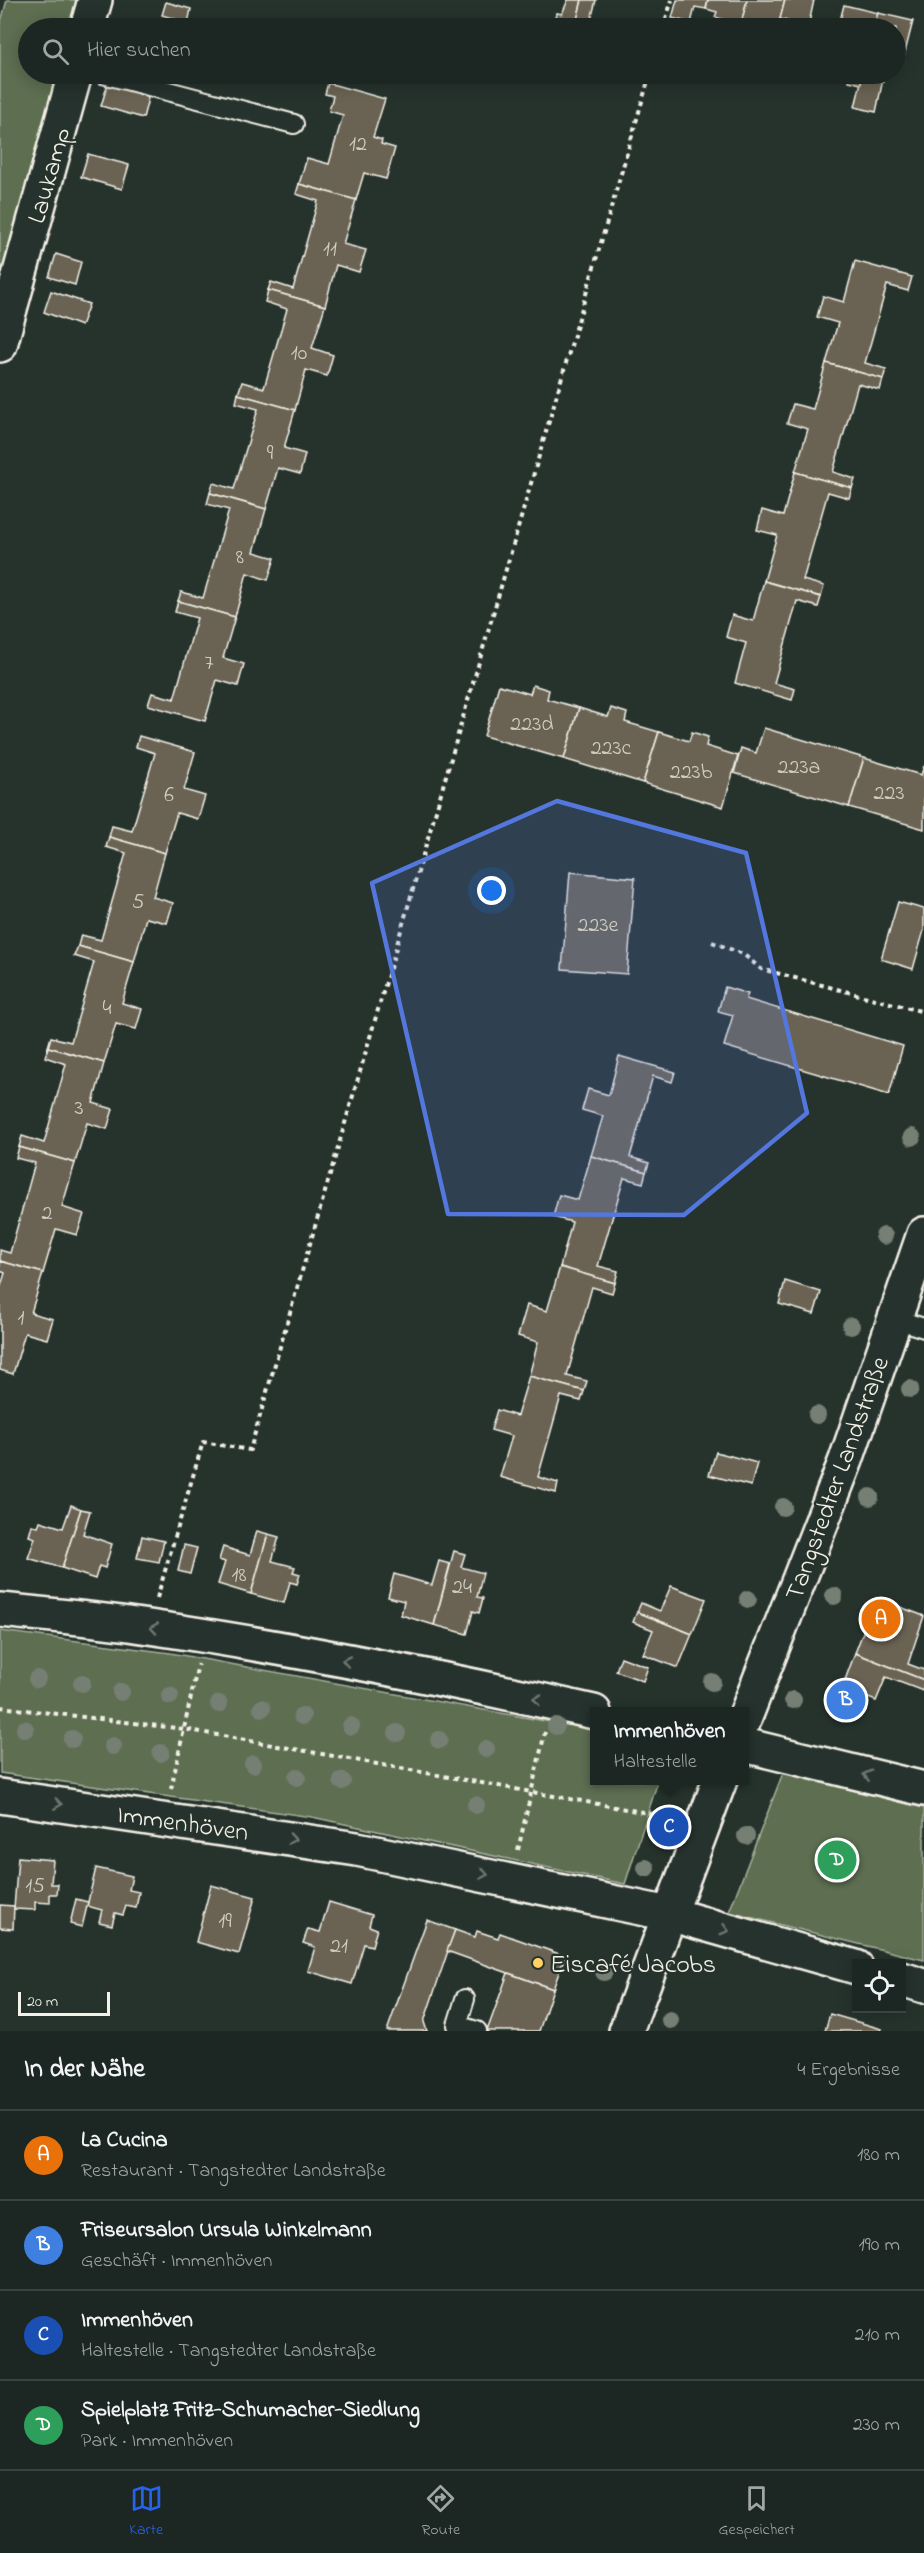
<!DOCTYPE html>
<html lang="de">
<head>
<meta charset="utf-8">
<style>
  body { margin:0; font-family:"Indie Flower",sans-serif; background:#252e2a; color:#f1f3f6 }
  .controls { position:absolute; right:18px; bottom:18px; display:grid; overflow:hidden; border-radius:0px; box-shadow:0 3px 15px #0003 }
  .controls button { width:54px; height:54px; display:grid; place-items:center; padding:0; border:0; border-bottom:2px solid #3a4340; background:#1c2622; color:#f1f3f6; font:30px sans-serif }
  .scale { position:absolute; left:18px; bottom:15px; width:92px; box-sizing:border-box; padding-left:6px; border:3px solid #f4f1e8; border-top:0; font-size:16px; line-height:21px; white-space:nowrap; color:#f4f1e8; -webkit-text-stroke:4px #26332d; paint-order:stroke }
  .you { position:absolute; left:492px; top:891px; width:21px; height:21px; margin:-15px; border:4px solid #fff; border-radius:50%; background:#1a73e8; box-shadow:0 0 0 9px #1a73e833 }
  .badge { display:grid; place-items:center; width:39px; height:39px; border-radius:50%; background:#2563eb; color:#fff; font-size:20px; font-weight:700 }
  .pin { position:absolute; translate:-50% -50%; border:3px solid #fff; box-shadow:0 2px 6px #0006 }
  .popup { position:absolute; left:590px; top:1707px; width:159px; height:78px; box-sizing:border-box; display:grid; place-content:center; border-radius:0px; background:#1c2622; filter:drop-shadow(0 2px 4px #0005); font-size:20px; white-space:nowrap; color:#a0a5a5 }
  .popup b { font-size:22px; color:#f1f3f6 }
  .popup::after { content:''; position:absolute; left:50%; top:100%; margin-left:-12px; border:12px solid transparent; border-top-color:#1c2622 }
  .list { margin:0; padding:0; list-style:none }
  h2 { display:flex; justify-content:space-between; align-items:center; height:78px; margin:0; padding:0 24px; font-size:26px }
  h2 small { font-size:20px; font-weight:400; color:#a0a5a5 }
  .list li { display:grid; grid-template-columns:39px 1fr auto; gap:18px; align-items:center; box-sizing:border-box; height:90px; padding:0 24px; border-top:2px solid #3a4340 }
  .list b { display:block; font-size:22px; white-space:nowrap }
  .list p { margin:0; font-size:20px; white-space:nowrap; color:#a0a5a5 }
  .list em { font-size:20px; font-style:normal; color:#a0a5a5 }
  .icon { flex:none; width:33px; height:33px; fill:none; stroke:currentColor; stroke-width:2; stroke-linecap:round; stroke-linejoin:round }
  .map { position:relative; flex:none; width:924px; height:2031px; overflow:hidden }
  .search { position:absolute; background:#1c2622; box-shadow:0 3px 15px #0003; left:18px; right:18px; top:18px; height:66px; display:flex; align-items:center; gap:15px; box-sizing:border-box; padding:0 21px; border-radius:33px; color:#a0a5a5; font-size:22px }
  .sheet { height:438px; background:#1c2622 }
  nav { display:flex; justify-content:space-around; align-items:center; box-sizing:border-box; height:84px; border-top:2px solid #3a4340; background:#1c2622; font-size:16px; color:#a0a5a5 }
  nav a { display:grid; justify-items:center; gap:3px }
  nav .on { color:#2563eb }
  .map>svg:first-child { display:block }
  .green { fill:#5d6e51; stroke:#a8b09c; stroke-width:1.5 }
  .building { fill:#6a6453; stroke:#f4f1e8; stroke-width:1.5 }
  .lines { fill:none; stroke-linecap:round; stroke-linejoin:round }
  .service-casing { stroke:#f4f1e8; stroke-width:22 }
  .minor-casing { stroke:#f4f1e8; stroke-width:38 }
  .tertiary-casing { stroke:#f4f1e8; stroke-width:38 }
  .path { stroke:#f4f1e8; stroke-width:4; stroke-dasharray:4.5 4.5; stroke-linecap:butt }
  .service { stroke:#26332d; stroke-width:18 }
  .minor { stroke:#26332d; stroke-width:33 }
  .tertiary { stroke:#26332d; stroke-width:33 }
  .tree { fill:#767f73 }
  .oneway { stroke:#6e766e }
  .marked { fill:#5377dc; fill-opacity:0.2; stroke:#5377dc; stroke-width:4.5; stroke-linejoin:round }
  .poi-dot { fill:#ffd166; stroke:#26332d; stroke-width:2 }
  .labels { text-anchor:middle; stroke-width:4.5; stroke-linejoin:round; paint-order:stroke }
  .number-label { font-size:22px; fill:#d2cec3 }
  .street-label { font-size:26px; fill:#f4f1e8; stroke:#26332d }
  .poi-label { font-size:26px; fill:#f4f1e8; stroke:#26332d; text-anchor:start }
</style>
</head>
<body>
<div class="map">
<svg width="924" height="2031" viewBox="0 0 924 2031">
  <rect width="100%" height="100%" fill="#26332d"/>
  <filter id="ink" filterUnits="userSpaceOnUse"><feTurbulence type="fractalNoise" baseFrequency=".0167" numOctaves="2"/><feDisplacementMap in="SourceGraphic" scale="12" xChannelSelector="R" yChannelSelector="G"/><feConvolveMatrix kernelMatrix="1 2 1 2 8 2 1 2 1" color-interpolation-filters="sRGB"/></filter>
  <g filter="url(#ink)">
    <g class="green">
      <polygon points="7,0 80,0 72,28 28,28 28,74 60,74 0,292 0,25"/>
      <polygon points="0,1631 170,1653 594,1730 594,1780 658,1781 625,1884 312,1817 0,1773"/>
      <polygon points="783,1773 924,1808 924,1960 729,1912"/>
    </g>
    <g class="building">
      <polygon points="568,0 582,0 575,28 554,26 557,13 562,14"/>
      <polygon points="582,0 596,0 589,28 575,28"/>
      <polygon points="677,0 708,0 706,9 695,7 691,23 672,18"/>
      <polygon points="708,0 747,0 740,28 726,28 728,21 715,17 717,12 706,9"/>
      <polygon points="747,0 785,0 778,27 765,24 764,28 752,26 751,28 740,28"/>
      <polygon points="785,0 814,0 808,28 786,28 788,21 780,19"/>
      <polygon points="166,2 191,9 188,23 162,15"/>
      <polygon points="844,5 878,13 874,28 838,28"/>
      <polygon points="878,13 913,21 904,56 896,54 896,28 874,28"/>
      <polygon points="167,19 170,28 145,28 145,27"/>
      <polygon points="851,74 863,74 861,84 849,81"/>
      <polygon points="863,74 884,75 876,112 855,107"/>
      <polygon points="108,83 149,95 143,118 101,106"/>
      <polygon points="328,83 385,99 373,137 382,140 381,144 395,148 386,179 364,173 356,200 299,184 307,158 329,164 343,115 329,111 333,96 325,94"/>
      <polygon points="88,154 129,165 122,189 81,177"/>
      <polygon points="299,184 356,200 343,244 366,250 359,272 336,265 325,306 268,290 271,282 293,289 318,201 296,194"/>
      <polygon points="56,254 81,262 75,285 49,277"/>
      <polygon points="855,261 912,277 908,291 887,285 865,363 886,369 883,379 826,363 838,323 817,317 823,296 844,302"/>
      <polygon points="268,290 325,306 312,348 333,355 327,376 306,370 295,410 238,394 242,382 264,388 287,309 265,302"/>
      <polygon points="51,291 89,304 81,326 44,312"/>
      <polygon points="826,363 883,379 880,390 858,384 833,472 855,479 852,488 795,472 808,429 787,423 793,404 813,409"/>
      <polygon points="238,394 295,410 284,448 305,454 300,474 278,468 266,509 210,493 213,483 234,489 258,409 236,403"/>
      <polygon points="795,472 852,488 849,498 828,492 803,580 824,586 821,597 764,581 777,535 757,530 762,510 783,516"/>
      <polygon points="210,493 266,509 254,552 275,558 268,580 247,573 235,617 178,601 181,592 203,598 229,510 207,504"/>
      <polygon points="764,581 821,597 818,607 797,601 774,683 795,689 792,700 735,683 746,643 726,637 732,615 753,621"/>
      <polygon points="178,601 235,617 223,658 244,664 238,686 217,680 205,721 148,705 152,693 174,699 197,618 175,612"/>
      <polygon points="499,685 530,694 533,685 549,690 547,699 579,708 564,759 484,736"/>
      <polygon points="579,708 608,717 611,708 627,713 625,722 659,732 643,783 564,759"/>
      <polygon points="764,728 864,758 849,807 734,773 741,748 756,753"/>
      <polygon points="659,732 689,741 692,732 708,737 706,746 738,756 723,807 643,783"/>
      <polygon points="139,736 195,752 184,790 205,796 198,819 177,813 165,853 109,837 112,826 132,831 155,753 136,747"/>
      <polygon points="864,758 921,775 924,766 924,829 849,807"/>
      <polygon points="109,837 165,853 153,897 173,903 167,923 146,918 134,962 78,946 81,935 101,940 126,853 106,847"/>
      <polygon points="570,872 635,878 627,974 562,969"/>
      <polygon points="898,902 924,909 924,930 913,969 881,959"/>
      <polygon points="78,946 134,962 122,1003 142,1009 136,1029 116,1024 104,1063 48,1047 51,1037 71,1042 94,962 74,956"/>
      <polygon points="725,987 748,994 746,999 903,1046 889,1095 724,1046 733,1015 718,1011"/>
      <polygon points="48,1047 104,1063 93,1103 113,1109 107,1129 87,1123 75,1163 19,1147 22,1136 44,1143 66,1064 45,1057"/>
      <polygon points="619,1056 675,1072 672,1082 653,1076 630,1157 649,1163 646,1172 591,1156 603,1116 582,1110 588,1089 609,1095"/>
      <polygon points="19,1147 75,1163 62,1207 84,1214 77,1235 56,1229 43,1273 0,1261 0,1250 10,1253 35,1163 16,1158"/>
      <polygon points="591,1156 646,1172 643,1183 624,1178 598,1266 618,1271 615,1283 560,1267 572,1222 553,1217 559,1195 578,1200"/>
      <polygon points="0,1261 43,1273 31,1313 53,1319 47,1339 25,1333 13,1374 0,1370 0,1289 5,1273 0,1271"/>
      <polygon points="560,1267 615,1283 612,1293 592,1287 567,1376 587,1381 584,1391 529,1376 538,1342 518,1336 527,1305 547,1311"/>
      <polygon points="785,1281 821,1292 814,1314 779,1304"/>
      <polygon points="529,1376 584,1391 581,1401 561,1396 538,1477 558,1483 556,1493 500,1477 512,1436 491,1430 497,1410 517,1416"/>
      <polygon points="716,1452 757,1463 751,1486 709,1475"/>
      <polygon points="71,1505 81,1509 62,1568 28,1558 35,1538 29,1536 32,1525 38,1527 40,1521 63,1528"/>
      <polygon points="81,1509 90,1511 83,1534 112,1544 105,1568 99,1566 95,1579 62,1568"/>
      <polygon points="257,1531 268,1534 251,1594 218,1584 225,1562 219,1560 223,1547 250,1555"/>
      <polygon points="268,1534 279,1537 272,1561 295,1567 293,1572 300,1574 297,1584 290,1582 284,1603 251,1594"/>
      <polygon points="142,1536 164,1541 159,1562 137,1558"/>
      <polygon points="184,1545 197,1548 190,1574 178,1571"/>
      <polygon points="454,1551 465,1554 461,1567 483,1573 477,1597 483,1598 479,1613 473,1611 467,1634 434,1625"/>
      <polygon points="439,1561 450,1564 434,1625 401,1615 404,1601 388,1597 394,1574 432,1585"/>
      <polygon points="671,1586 706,1599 692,1634 637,1612 641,1603 660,1611"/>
      <polygon points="876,1598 924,1616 908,1664 924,1670 924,1680 855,1653"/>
      <polygon points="637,1612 692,1634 678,1668 643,1654 653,1630 633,1622"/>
      <polygon points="855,1653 924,1680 923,1691 886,1677 876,1701 861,1695 854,1714 835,1707"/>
      <polygon points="621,1657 648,1667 643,1681 616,1671"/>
      <polygon points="18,1857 53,1860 51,1884 58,1884 57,1894 50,1894 50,1903 35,1902 35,1910 14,1909"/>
      <polygon points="96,1868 132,1876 129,1890 139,1892 136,1908 126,1906 123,1915 115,1913 112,1925 99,1922 102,1910 87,1906"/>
      <polygon points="211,1885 255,1897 239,1954 196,1942"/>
      <polygon points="76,1899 88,1902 82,1927 70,1924"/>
      <polygon points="329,1902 372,1915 369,1926 377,1929 372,1946 364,1944 352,1984 308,1971 315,1947 303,1943 308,1929 320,1932"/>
      <polygon points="0,1905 14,1906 13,1929 0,1928"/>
      <polygon points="427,1920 455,1930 424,2022 427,2031 387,2031"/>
      <polygon points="455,1930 475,1937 477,1931 498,1938 500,1933 565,1956 553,1989 447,1951"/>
      <polygon points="508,1973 553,1989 539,2031 487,2031"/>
      <polygon points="830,2014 882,2029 881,2031 825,2031"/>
    </g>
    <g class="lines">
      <g class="service-casing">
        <g id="service">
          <polyline points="103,74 294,124"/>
          <polyline points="895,1319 924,1328"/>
          <polyline points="465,1999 457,2025 477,2031"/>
        </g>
      </g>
      <g class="minor-casing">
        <g id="minor">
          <polyline points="87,28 95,0"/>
          <polyline points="0,345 75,74"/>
          <polyline points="744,1745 924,1789"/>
          <polyline points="669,1914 856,1967"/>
          <polyline points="902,1979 924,1986"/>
        </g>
      </g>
      <g class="tertiary-casing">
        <g id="tertiary">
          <path d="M0,1610C49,1615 99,1619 149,1627C298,1649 447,1679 594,1712"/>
          <polyline points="744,1720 846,1460 924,1234"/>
          <polyline points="0,1796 357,1849 669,1914"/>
          <polyline points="626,2031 720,1780"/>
        </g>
      </g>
      <g class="path">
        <polyline points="663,28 672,0"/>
        <polyline points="712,942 743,954 761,969 924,1012"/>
        <polyline points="157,1598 203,1442 250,1450 650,74"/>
        <polyline points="0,1707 184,1729 653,1814 666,1831"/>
        <polyline points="171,1789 198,1664"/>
        <polyline points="518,1850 545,1732"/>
      </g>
      <use href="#service" class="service"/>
      <use href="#minor" class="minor"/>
      <use href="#tertiary" class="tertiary"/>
    </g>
    <g class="tree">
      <circle cx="912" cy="1137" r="9"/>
      <circle cx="884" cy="1236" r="9"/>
      <circle cx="851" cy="1326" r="9"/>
      <circle cx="910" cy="1389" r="9"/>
      <circle cx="817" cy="1415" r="9"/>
      <circle cx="870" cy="1497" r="9"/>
      <circle cx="783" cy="1507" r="9"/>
      <circle cx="834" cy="1596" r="9"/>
      <circle cx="748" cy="1599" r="9"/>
      <circle cx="37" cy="1679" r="9"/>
      <circle cx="712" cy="1682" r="9"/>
      <circle cx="82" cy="1683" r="9"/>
      <circle cx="121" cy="1692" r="9"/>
      <circle cx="170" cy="1696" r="9"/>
      <circle cx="793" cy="1700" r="9"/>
      <circle cx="219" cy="1704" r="9"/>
      <circle cx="262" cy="1708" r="9"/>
      <circle cx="302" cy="1716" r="9"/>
      <circle cx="351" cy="1726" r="9"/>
      <circle cx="556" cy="1726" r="9"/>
      <circle cx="25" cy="1729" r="9"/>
      <circle cx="397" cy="1733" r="9"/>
      <circle cx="72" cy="1739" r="9"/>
      <circle cx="439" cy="1740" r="9"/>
      <circle cx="113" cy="1746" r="9"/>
      <circle cx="486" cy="1749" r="9"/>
      <circle cx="161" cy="1753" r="9"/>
      <circle cx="253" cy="1764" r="9"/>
      <circle cx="297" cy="1777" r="9"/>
      <circle cx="342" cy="1781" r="9"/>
      <circle cx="476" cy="1805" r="9"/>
      <circle cx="746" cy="1836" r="9"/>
      <circle cx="646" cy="1868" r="9"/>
      <circle cx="604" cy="1972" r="9"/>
      <circle cx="670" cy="2020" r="9"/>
    </g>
    <defs><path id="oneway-chevron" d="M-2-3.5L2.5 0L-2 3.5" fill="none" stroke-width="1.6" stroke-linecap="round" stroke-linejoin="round" transform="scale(1.5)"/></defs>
    <g class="oneway">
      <use href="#oneway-chevron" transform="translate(154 1628) rotate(-171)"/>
      <use href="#oneway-chevron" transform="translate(346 1661) rotate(-169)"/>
      <use href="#oneway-chevron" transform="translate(537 1699) rotate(-167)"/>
      <use href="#oneway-chevron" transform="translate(867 1775) rotate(-166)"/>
      <use href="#oneway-chevron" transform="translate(58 1804) rotate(8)"/>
      <use href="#oneway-chevron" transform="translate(292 1839) rotate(9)"/>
      <use href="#oneway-chevron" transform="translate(484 1874) rotate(11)"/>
      <use href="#oneway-chevron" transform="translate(725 1930) rotate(16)"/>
    </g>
  </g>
  <path class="marked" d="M557,801L746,853L807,1113L684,1215L448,1214L372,883Z"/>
  <circle class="poi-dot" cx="538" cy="1963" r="6"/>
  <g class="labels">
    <g class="number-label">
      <text x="358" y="150">12</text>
      <text x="330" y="255">11</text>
      <text x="299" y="359">10</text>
      <text x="270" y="459">9</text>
      <text x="240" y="563">8</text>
      <text x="209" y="669">7</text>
      <text x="532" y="730">223d</text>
      <text x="611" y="754">223c</text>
      <text x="799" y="773">223a</text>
      <text x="691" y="778">223b</text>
      <text x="889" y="799">223</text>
      <text x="169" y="801">6</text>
      <text x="138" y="908">5</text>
      <text x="598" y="931">223e</text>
      <text x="107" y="1014">4</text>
      <text x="79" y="1114">3</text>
      <text x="47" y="1219">2</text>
      <text x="21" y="1324">1</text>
      <text x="239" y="1581">18</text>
      <text x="462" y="1593">24</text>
      <text x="35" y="1892">15</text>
      <text x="225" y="1927">19</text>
      <text x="339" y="1952">21</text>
    </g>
    <g class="street-label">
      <text transform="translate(48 175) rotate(-74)" y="9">Laukamp</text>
      <text transform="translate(836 1478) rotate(-70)" y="9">Tangstedter Landstraße</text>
      <text transform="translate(183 1822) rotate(8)" y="9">Immenhöven</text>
    </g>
    <g class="poi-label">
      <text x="550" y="1972">Eiscafé Jacobs</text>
    </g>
  </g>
</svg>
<div class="controls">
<button><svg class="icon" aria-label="locate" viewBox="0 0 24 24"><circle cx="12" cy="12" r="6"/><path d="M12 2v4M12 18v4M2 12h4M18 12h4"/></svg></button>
</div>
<div class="scale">20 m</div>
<div class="you"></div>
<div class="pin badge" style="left:881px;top:1619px;background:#e8710a">A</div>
<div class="pin badge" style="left:846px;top:1700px;background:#3f7fe0">B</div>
<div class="pin badge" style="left:669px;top:1827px;background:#1a4fb4">C</div>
<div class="popup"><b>Immenhöven</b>Haltestelle</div>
<div class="pin badge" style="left:837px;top:1860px;background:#2e9e5b">D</div>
<div class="search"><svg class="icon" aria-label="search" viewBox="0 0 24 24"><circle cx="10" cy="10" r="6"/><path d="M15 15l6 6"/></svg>Hier suchen</div>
</div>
<section class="sheet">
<h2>In der Nähe<small>4 Ergebnisse</small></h2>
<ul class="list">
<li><span class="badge" style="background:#e8710a">A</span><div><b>La Cucina</b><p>Restaurant · Tangstedter Landstraße</p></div><em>180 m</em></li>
<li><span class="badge" style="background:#3f7fe0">B</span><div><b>Friseursalon Ursula Winkelmann</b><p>Geschäft · Immenhöven</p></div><em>190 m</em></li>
<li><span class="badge" style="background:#1a4fb4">C</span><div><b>Immenhöven</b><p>Haltestelle · Tangstedter Landstraße</p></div><em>210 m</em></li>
<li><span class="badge" style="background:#2e9e5b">D</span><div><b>Spielplatz Fritz-Schumacher-Siedlung</b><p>Park · Immenhöven</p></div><em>230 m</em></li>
</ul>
</section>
<nav>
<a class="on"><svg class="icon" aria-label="map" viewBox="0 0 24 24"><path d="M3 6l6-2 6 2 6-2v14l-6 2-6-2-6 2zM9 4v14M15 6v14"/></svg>Karte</a>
<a><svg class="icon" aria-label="directions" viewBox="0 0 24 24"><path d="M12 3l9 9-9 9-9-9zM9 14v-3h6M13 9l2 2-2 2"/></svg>Route</a>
<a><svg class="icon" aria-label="saved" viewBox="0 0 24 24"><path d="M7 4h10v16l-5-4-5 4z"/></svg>Gespeichert</a>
</nav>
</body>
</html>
